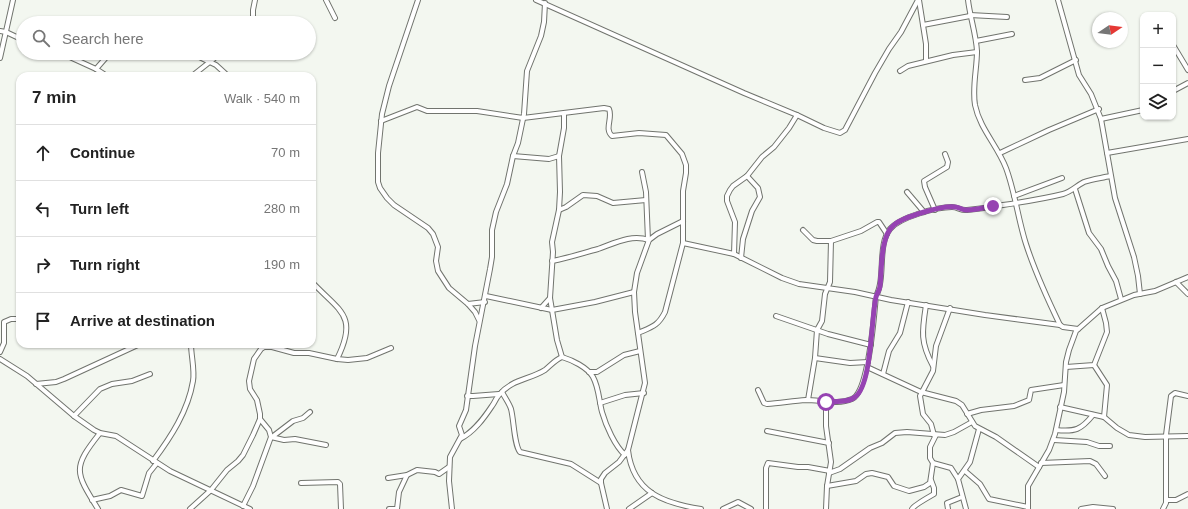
<!DOCTYPE html>
<html lang="en">
<head>
<meta charset="utf-8">
<style>
  body { margin:0; font-family:Arial,sans-serif; background:#f6f6f6; color:#222 }
  .controls { position:absolute; right:12px; top:12px; display:grid; overflow:hidden; border-radius:8px; box-shadow:0 1px 3px #0004 }
  .controls button { width:36px; height:36px; display:grid; place-items:center; padding:0; border:0; border-bottom:1px solid #e0e0e0; background:#fff; color:#222; font:20px sans-serif }
  .compass { position:absolute; left:1092px; top:12px; width:36px; height:36px; border-radius:50%; background:#fff; box-shadow:0 1px 3px #0004; rotate:77deg }
  .stop { position:absolute; width:12px; height:12px; margin:-9px; border:3px solid #9643b2; border-radius:50%; background:#fff }
  .stop.end { background:#9643b2; border-color:#fff; box-shadow:0 1px 4px #0008 }
  .list { margin:0; padding:0; list-style:none }
  h2 { display:flex; justify-content:space-between; align-items:center; height:52px; margin:0; padding:0 16px; font-size:17px }
  h2 small { font-size:13px; font-weight:400; color:#767676 }
  .list li { display:grid; grid-template-columns:26px 1fr auto; gap:12px; align-items:center; box-sizing:border-box; height:56px; padding:0 16px; border-top:1px solid #e0e0e0 }
  .list b { display:block; font-size:15px; white-space:nowrap }
  .list em { font-size:13px; font-style:normal; color:#767676 }
  .icon { flex:none; width:22px; height:22px; fill:none; stroke:currentColor; stroke-width:2; stroke-linecap:round; stroke-linejoin:round }
  .map { position:relative; flex:none; width:1188px; height:509px; overflow:hidden }
  .search { position:absolute; background:#fff; box-shadow:0 1px 3px #0004; left:16px; top:16px; width:300px; height:44px; display:flex; align-items:center; gap:10px; box-sizing:border-box; padding:0 14px; border-radius:22px; color:#767676; font-size:15px }
  .panel { position:absolute; background:#fff; box-shadow:0 1px 3px #0004; left:16px; top:72px; width:300px; height:276px; border-radius:12px }
  .map>svg:first-child { display:block }
  .lines { fill:none; stroke-linecap:round; stroke-linejoin:round }
  .minor-casing { stroke:#71746e; stroke-width:6 }
  .minor { stroke:#fff; stroke-width:4 }
  .route { stroke:#9643b2; stroke-width:5 }
</style>
</head>
<body>
<div class="map">
<svg width="1188" height="509" viewBox="0 0 1188 509">
  <rect width="100%" height="100%" fill="#f3f7f0"/>
  <g class="lines">
    <g class="minor-casing">
      <g id="minor">
        <polyline points="326,0 335,18"/>
        <polyline points="418,0 389,86 382,114 378,153 378,182 380,188 387,198 394,205 428,228 433,234 438,247 436,261 438,271 449,288 468,304 475,312 479,320"/>
        <polyline points="536,0 744,93 797,115 824,128 840,133 845,130 875,73 889,49 901,32 918,0"/>
        <polyline points="919,0 926,44 926,61"/>
        <path d="M968,0C970,17 976,34 977,51C977,69 972,87 975,105C980,129 997,145 1006,168C1015,192 1018,219 1026,244C1035,272 1047,298 1060,325L1063,327L1078,329"/>
        <polyline points="1058,0 1079,75 1091,94 1101,119 1115,198 1134,257 1138,276 1140,294"/>
        <polyline points="970,15 1007,17"/>
        <polyline points="253,23 253,10 255,0"/>
        <polyline points="923,25 970,16"/>
        <polyline points="0,31 6,32 23,40"/>
        <polyline points="976,41 1012,34"/>
        <polyline points="1173,45 1188,70"/>
        <polyline points="61,53 96,69 107,76"/>
        <polyline points="191,53 216,65 228,76"/>
        <polyline points="0,58 13,0"/>
        <polyline points="96,69 110,53"/>
        <polyline points="900,71 908,66 953,55 977,52"/>
        <polyline points="192,76 221,53"/>
        <polyline points="1025,80 1040,78 1076,60"/>
        <polyline points="1173,91 1188,83"/>
        <polyline points="1101,119 1143,110"/>
        <path d="M381,121L417,107L427,111H477L523,118L604,108L609,109C613,118 604,129 612,136L639,133L666,135L682,154L686,165V173L683,191V243L665,312C658,326 652,327 638,333"/>
        <polyline points="1000,153 1049,130 1099,109"/>
        <polyline points="1107,153 1188,139"/>
        <polyline points="513,156 549,159 559,156"/>
        <polyline points="642,172 646,192 648,240"/>
        <polyline points="1075,189 1089,233 1101,249 1108,266 1116,281 1121,299"/>
        <polyline points="907,192 924,212"/>
        <polyline points="1014,196 1062,178"/>
        <polyline points="559,210 566,207 583,195 597,196 613,203 646,200"/>
        <polyline points="935,210 925,187 924,181 947,167 948,162 945,154"/>
        <polyline points="803,230 813,240 817,241 831,241 861,231 877,222 879,222 887,234"/>
        <polyline points="683,243 734,254 782,278 799,284 855,292 891,300 985,315 1060,325"/>
        <polyline points="734,254 735,222 727,201 727,196 730,190 733,186 747,176 762,157 774,147 789,128 797,115"/>
        <polyline points="741,258 743,239 752,211 760,197 758,188 747,176"/>
        <path d="M552,261C568,258 583,253 598,249C615,243 631,234 649,240"/>
        <path d="M312,282C339,311 359,315 337,359"/>
        <polyline points="1176,282 1188,294"/>
        <polyline points="486,296 552,310 595,302 634,292"/>
        <polyline points="468,304 485,302"/>
        <path d="M926,305C922,331 920,342 933,366"/>
        <polyline points="541,308 550,298"/>
        <polyline points="776,316 828,334 871,345"/>
        <polyline points="0,352 4,343 4,322 11,319 20,319"/>
        <polyline points="562,357 557,340 550,298 553,252 552,242 559,210 560,192 559,156 564,128 564,114"/>
        <polyline points="815,358 850,363 868,362"/>
        <polyline points="0,359 27,376 74,416 94,430 100,433 116,436 170,471 250,509"/>
        <polyline points="1094,365 1107,385 1104,417"/>
        <polyline points="867,367 921,392 956,401 962,405 975,426 996,437 1039,467"/>
        <polyline points="1066,367 1094,365 1107,332 1106,323 1102,308"/>
        <polyline points="589,372 597,372 624,355 640,351"/>
        <polyline points="883,374 889,351 900,333 908,302"/>
        <polyline points="36,384 56,382 64,379 140,344"/>
        <path d="M758,390L764,403L767,404C780,403 793,401 806,400C821,400 838,405 852,399C869,392 874,315 876,296C886,278 877,245 890,229C900,217 937,207 952,207C958,207 961,211 967,210C979,209 991,207 1003,205C1023,202 1043,199 1063,194C1071,192 1076,186 1084,182C1092,179 1102,178 1110,176"/>
        <path d="M502,392C505,398 509,403 511,409C514,420 514,445 520,452L571,464L601,483"/>
        <polyline points="467,396 473,396 499,394"/>
        <polyline points="808,400 815,358 817,330 822,321 825,294 830,282 831,241"/>
        <polyline points="826,402 826,426 831,462 827,486 826,509"/>
        <polyline points="600,403 625,395 644,393"/>
        <polyline points="1060,407 1104,417 1117,428 1129,435 1145,437 1188,436"/>
        <polyline points="967,414 981,410 1014,406 1029,400 1031,390 1064,385"/>
        <polyline points="74,416 100,389 112,384 132,381 150,374"/>
        <path d="M1056,430C1075,432 1081,430 1093,415"/>
        <polyline points="767,431 829,443"/>
        <polyline points="934,435 931,424 923,414 920,396 933,371 936,346 950,308"/>
        <polyline points="936,435 930,447 930,458 933,463 951,468 958,479"/>
        <polyline points="271,437 284,440 295,439 326,445"/>
        <polyline points="272,437 293,421 303,418 310,412"/>
        <path d="M460,439C474,432 484,418 492,406C495,402 496,398 499,395C512,379 529,380 545,370C551,365 555,360 562,357C572,360 587,367 593,377C599,388 599,401 602,412C606,426 615,446 625,455"/>
        <polyline points="1054,440 1087,442 1099,446 1110,446"/>
        <path d="M628,450C633,493 664,503 701,509"/>
        <path d="M153,461C171,437 188,411 193,381C195,371 191,355 191,344"/>
        <polyline points="1041,463 1090,461 1096,464 1105,476"/>
        <polyline points="965,471 980,484 989,499 1028,507"/>
        <polyline points="829,473 840,469 870,448 882,443 895,433 907,432 945,435 954,432 972,422"/>
        <polyline points="388,478 407,475 417,470 435,472 439,474 449,467"/>
        <polyline points="301,483 338,482 340,484 341,509"/>
        <polyline points="827,486 856,481 866,474 872,473 888,477 894,486 909,491 924,487 930,483 933,463"/>
        <polyline points="92,500 110,496 121,490 142,496 149,473 157,463"/>
        <polyline points="1166,500 1176,500 1188,494"/>
        <polyline points="243,506 253,486 271,437 269,430 260,419"/>
        <path d="M98,509C75,472 72,468 100,433"/>
        <polyline points="190,509 211,490 227,470 238,461 243,455 253,435 260,419 260,414 257,400 250,389 249,381 254,359 261,349 264,347 272,347 294,353 309,353 337,359 348,360 367,358 391,348"/>
        <polyline points="389,509 396,509"/>
        <polyline points="397,509 399,492 407,475"/>
        <polyline points="452,509 449,481 450,457 462,435 459,426 466,410 475,346 490,269 492,257 492,230 496,212 507,184 513,156 518,143 524,114 527,71 541,36 544,22 545,3"/>
        <polyline points="607,509 601,483 601,479 605,473 619,462 628,450 645,383 635,312 634,292 637,273 649,240 657,234 683,221"/>
        <polyline points="629,509 652,493"/>
        <polyline points="723,509 738,502 751,509"/>
        <polyline points="766,509 766,468 768,463 798,467 808,467 830,471"/>
        <path d="M912,509C914,505 929,497 934,494V488L931,480"/>
        <polyline points="948,509 947,503 962,497"/>
        <polyline points="966,509 958,479 970,462 979,429"/>
        <polyline points="1028,509 1028,486 1049,450 1055,434 1064,392 1066,362 1069,350 1076,331 1102,308 1134,295 1155,291 1188,277"/>
        <polyline points="1081,509 1093,507 1113,509"/>
        <polyline points="1163,509 1166,503 1166,435 1171,396 1175,393 1188,396"/>
      </g>
    </g>
    <use href="#minor" class="minor"/>
  </g>
  <g class="lines">
    <path class="route" d="M826,402C835,401 848,403 855,397C872,385 871,318 876,297C877,293 880,290 880,286C882,269 880,236 894,225C903,217 943,205 955,207C959,207 962,210 966,210C975,210 984,208 993,206"/>
  </g>
</svg>
<div class="controls">
<button>+</button>
<button>−</button>
<button><svg class="icon" aria-label="layers" viewBox="0 0 24 24"><path d="M12 4l9 5-9 5-9-5zM3 14l9 5 9-5"/></svg></button>
</div>
<svg class="compass" viewBox="-18 -18 36 36"><path d="M0-13l5 13h-10z" fill="#e53935"/><path d="M0 13l5-13h-10z" fill="#767676"/></svg>
<div class="stop" style="left:826px;top:402px"></div>
<div class="stop end" style="left:993px;top:206px"></div>
<div class="search"><svg class="icon" aria-label="search" viewBox="0 0 24 24"><circle cx="10" cy="10" r="6"/><path d="M15 15l6 6"/></svg>Search here</div>
<section class="panel">
<h2>7 min<small>Walk · 540 m</small></h2>
<ul class="list">
<li><svg class="icon" aria-label="ahead" viewBox="0 0 24 24"><path d="M12 20V5M6 11l6-6 6 6"/></svg><div><b>Continue</b></div><em>70 m</em></li>
<li><svg class="icon" aria-label="left" viewBox="0 0 24 24"><path d="M17 20v-9H6M10 6l-5 5 5 5"/></svg><div><b>Turn left</b></div><em>280 m</em></li>
<li><svg class="icon" aria-label="right" viewBox="0 0 24 24"><path d="M7 20v-9h11M14 6l5 5-5 5"/></svg><div><b>Turn right</b></div><em>190 m</em></li>
<li><svg class="icon" aria-label="arrive" viewBox="0 0 24 24"><path d="M6 21V4h12l-3 4 3 4H6"/></svg><div><b>Arrive at destination</b></div></li>
</ul>
</section>
</div>
</body>
</html>
